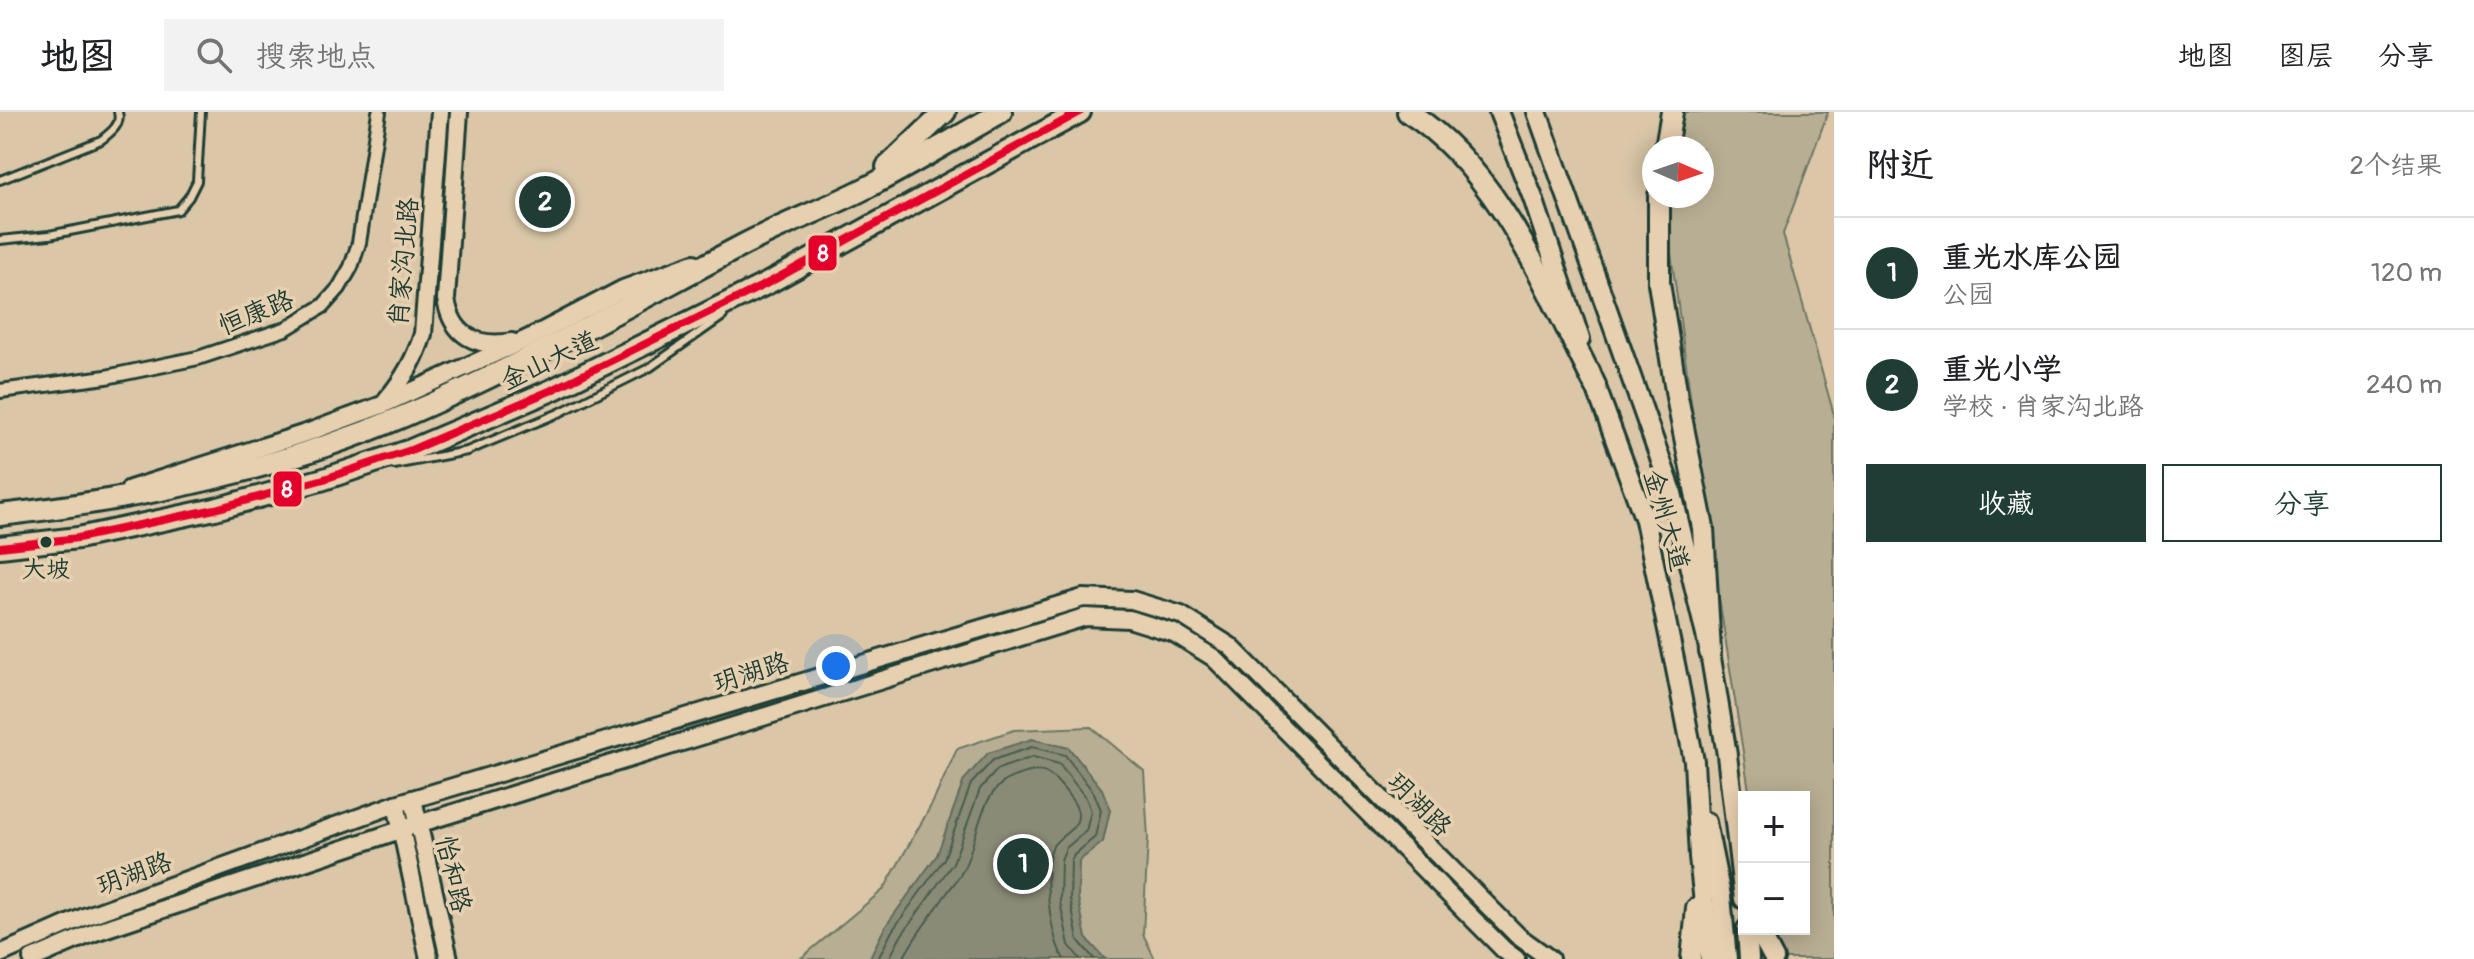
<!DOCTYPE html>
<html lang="zh">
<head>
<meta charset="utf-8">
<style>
  body { margin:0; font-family:Pangolin,"LXGW WenKai TC",sans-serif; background:#f2f2f2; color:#202124 }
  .controls { position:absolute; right:24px; bottom:24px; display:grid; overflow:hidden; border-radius:0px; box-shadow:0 4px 20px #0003 }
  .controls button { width:72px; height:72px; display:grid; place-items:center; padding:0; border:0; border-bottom:2px solid #e0e0e0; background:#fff; color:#202124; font:40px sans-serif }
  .compass { position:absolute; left:1642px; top:24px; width:72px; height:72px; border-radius:50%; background:#fff; box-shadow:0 4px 20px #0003; rotate:92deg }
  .you { position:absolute; left:836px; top:554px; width:28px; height:28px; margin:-20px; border:6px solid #fff; border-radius:50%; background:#1a73e8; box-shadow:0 0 0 12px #1a73e833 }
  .badge { display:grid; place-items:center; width:52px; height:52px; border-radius:50%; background:#1f3d34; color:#fff; font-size:26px; font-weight:700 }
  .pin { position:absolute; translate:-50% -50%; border:4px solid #fff; box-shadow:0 2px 8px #0006 }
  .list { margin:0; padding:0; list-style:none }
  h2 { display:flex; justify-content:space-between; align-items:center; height:104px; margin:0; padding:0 32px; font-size:34px }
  h2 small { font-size:26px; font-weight:400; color:#757577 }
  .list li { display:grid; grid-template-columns:52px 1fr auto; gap:24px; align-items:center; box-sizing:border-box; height:112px; padding:0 32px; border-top:2px solid #e0e0e0 }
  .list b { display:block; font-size:30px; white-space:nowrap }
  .list p { margin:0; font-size:26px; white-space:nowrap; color:#757577 }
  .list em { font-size:26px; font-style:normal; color:#757577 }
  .actions { display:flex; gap:16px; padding:24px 32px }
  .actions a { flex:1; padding:18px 0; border:2px solid #1f3d34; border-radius:0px; text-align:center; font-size:28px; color:#1f3d34 }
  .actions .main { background:#1f3d34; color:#fff }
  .icon { flex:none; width:44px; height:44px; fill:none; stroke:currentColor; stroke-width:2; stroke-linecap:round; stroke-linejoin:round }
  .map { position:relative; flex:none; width:1834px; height:847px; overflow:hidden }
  header { display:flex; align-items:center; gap:48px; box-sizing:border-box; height:112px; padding:0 40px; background:#fff; border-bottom:2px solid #e0e0e0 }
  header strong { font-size:38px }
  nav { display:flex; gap:44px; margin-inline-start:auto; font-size:28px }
  .search { width:560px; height:72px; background:#f2f2f2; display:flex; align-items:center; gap:20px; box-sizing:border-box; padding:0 28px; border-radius:0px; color:#757577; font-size:30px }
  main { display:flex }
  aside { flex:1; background:#fff }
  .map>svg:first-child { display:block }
  .green { fill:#b8ae93; stroke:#6c7664; stroke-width:2 }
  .water { fill:#898b76; stroke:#5f6c5c; stroke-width:2 }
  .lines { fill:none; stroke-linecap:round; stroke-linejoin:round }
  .shore { stroke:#495c4e; stroke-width:2 }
  .service-casing { stroke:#1f3d34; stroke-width:12 }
  .minor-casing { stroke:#1f3d34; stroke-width:18 }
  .secondary-casing { stroke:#1f3d34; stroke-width:22 }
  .primary-casing { stroke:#1f3d34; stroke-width:24 }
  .trunk-casing { stroke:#1f3d34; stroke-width:26 }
  .service { stroke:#e7d0b0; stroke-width:6 }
  .minor { stroke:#e7d0b0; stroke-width:12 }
  .secondary { stroke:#e7d0b0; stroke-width:16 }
  .primary { stroke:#e7d0b0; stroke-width:18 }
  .trunk { stroke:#e7d0b0; stroke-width:20 }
  .bus-1-casing { stroke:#e7d0b0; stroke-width:14 }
  .bus-1 { stroke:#e4002b; stroke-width:8 }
  .bus-dot { fill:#1f3d34; stroke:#e7d0b0; stroke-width:3 }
  .labels { text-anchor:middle; stroke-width:7; stroke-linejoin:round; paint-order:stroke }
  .bus-label { font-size:24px; fill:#1f3d34; stroke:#e7d0b0 }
  .street-label { font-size:26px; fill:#1f3d34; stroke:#e7d0b0 }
  .line-badge { stroke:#e7d0b0; stroke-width:3 }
  .badge-label { font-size:22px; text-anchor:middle; font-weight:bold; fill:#fff }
</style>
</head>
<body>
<header>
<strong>地图</strong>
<div class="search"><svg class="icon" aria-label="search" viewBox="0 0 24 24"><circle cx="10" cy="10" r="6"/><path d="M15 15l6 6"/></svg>搜索地点</div>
<nav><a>地图</a><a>图层</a><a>分享</a></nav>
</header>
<main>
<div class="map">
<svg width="1834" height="847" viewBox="0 0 1834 847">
  <rect width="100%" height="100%" fill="#dbc7a8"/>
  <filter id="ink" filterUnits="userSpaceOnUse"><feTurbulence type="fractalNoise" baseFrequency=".0125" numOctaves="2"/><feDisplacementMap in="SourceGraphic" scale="16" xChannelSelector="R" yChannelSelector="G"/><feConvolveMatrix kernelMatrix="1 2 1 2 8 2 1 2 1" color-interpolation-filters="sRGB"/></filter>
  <g filter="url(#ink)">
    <g class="green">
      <polygon points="1678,0 1828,0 1783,122 1834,303 1834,847 1785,847 1775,834 1768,817 1804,817 1804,685 1750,685 1707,409 1669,126 1668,84 1702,84 1702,36 1672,36"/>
      <polygon points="1091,615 1144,659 1148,726 1143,822 1155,847 800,847 884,777 933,690 957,637 1014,618"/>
    </g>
    <polygon class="water" points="1032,627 1069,636 1102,677 1110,698 1103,730 1079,749 1078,786 1086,826 1105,847 869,847 885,815 937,743 964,668 988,641"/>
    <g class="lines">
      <g class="shore">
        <polyline points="878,847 892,819 944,747 971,672 993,648 1032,635 1065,643 1094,681 1101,698 1095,725 1074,743 1071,749 1070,787 1078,828 1094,847"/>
        <polyline points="889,847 901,824 953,751 980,677 998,657 1033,645 1059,652 1086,686 1091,699 1086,719 1066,736 1061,748 1060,790 1069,833 1080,847"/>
        <path d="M903,847C915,823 932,803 947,781C953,773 960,765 964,756C979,725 979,676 1016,664C1043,654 1050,659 1067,681C1071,687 1078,694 1078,702C1079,718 1060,722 1053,734C1041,756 1050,827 1064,847"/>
      </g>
      <g class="service-casing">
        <g id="service">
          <path d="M0,68L101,28C110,21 122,13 118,0"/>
          <polyline points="0,128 49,123 178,98 189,85 197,69 201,0"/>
          <polyline points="394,353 467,339 559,301 649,256 723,204"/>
        </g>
      </g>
      <g class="minor-casing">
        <polyline id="minor" points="0,279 106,265 198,246 285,217 323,194 339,176 351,155 359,131 379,0"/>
      </g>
      <g class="secondary-casing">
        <g id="secondary">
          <path d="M459,0L446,187C452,224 476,236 512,230"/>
          <path d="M387,287C404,267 415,248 423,222L440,0"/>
          <polyline points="130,377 309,320 382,293 529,226 623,177 694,151"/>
          <polyline points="413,687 449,847"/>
          <polyline points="396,692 429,847"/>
          <polyline points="0,842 84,805 396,692 1083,486 1132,488 1181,503 1230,534 1518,824 1550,847"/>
          <polyline points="32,847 95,820 418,712 1085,505 1129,507 1174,521 1214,546 1504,838 1516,847"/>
        </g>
      </g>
      <g class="primary-casing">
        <g id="primary">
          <polyline points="1499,0 1533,86 1580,227"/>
          <polyline points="1537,0 1671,377 1710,540 1727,643 1744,787"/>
          <polyline points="1590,259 1645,408 1675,552 1694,649 1699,745 1710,847"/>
          <polyline points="1706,710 1721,784 1727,847"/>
          <polyline points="1747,817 1749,847"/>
          <polyline points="1758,817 1774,847"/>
          <polyline points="1691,847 1696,796"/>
        </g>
      </g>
      <g class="trunk-casing">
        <g id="trunk">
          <path d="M1408,0C1500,58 1547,180 1595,273"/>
          <polyline points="1666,36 1672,0"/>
          <polyline points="887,55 945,0"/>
          <polyline points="1659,84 1659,171 1677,285 1703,416 1710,540"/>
          <path d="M0,403C136,388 278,358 404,304C521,254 631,192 743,133C783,112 825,97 864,77C911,53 956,26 1001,0"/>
          <polyline points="0,435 78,426 215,397 324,367 411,338 552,278 770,170 1080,0"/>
        </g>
      </g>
      <use href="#service" class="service"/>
      <use href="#minor" class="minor"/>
      <use href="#secondary" class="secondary"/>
      <use href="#primary" class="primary"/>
      <use href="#trunk" class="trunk"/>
      <g class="bus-1-casing">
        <polyline id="bus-1" points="0,435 78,426 215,397 324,367 411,338 552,278 770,170 1080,0"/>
      </g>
      <use href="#bus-1" class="bus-1"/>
    </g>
  </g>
  <circle class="bus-dot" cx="46" cy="430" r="7"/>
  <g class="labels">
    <g class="bus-label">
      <text x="46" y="465">大坡</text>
    </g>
    <g class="street-label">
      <text transform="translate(403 150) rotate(-85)" y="9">肖家沟北路</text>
      <text transform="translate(256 200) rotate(-22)" y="9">恒康路</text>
      <text transform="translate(549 248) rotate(-25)" y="9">金山大道</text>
      <text transform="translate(1667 408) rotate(74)" y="9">金州大道</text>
      <text transform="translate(751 560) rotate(-17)" y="9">玥湖路</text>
      <text transform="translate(1420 692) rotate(45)" y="9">玥湖路</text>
      <text transform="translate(134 761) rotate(-20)" y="9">玥湖路</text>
      <text transform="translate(454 762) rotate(77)" y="9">怡和路</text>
    </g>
  </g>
  <g class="line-badge">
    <rect x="807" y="122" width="31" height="38" rx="8" fill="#e4002b"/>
    <rect x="272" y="358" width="31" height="38" rx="8" fill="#e4002b"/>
  </g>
  <g class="badge-label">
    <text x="823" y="149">8</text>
    <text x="287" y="385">8</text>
  </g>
</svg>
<div class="controls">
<button>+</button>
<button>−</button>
</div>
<svg class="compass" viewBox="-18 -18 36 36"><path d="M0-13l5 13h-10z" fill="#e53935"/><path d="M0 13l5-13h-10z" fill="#757577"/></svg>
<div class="you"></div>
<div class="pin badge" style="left:1023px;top:752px">1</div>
<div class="pin badge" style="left:545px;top:90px">2</div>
</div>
<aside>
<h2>附近<small>2个结果</small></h2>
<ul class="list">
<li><span class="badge">1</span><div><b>重光水库公园</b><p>公园</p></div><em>120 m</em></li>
<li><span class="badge">2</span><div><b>重光小学</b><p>学校 · 肖家沟北路</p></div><em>240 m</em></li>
</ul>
<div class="actions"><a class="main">收藏</a><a>分享</a></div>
</aside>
</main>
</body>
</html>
